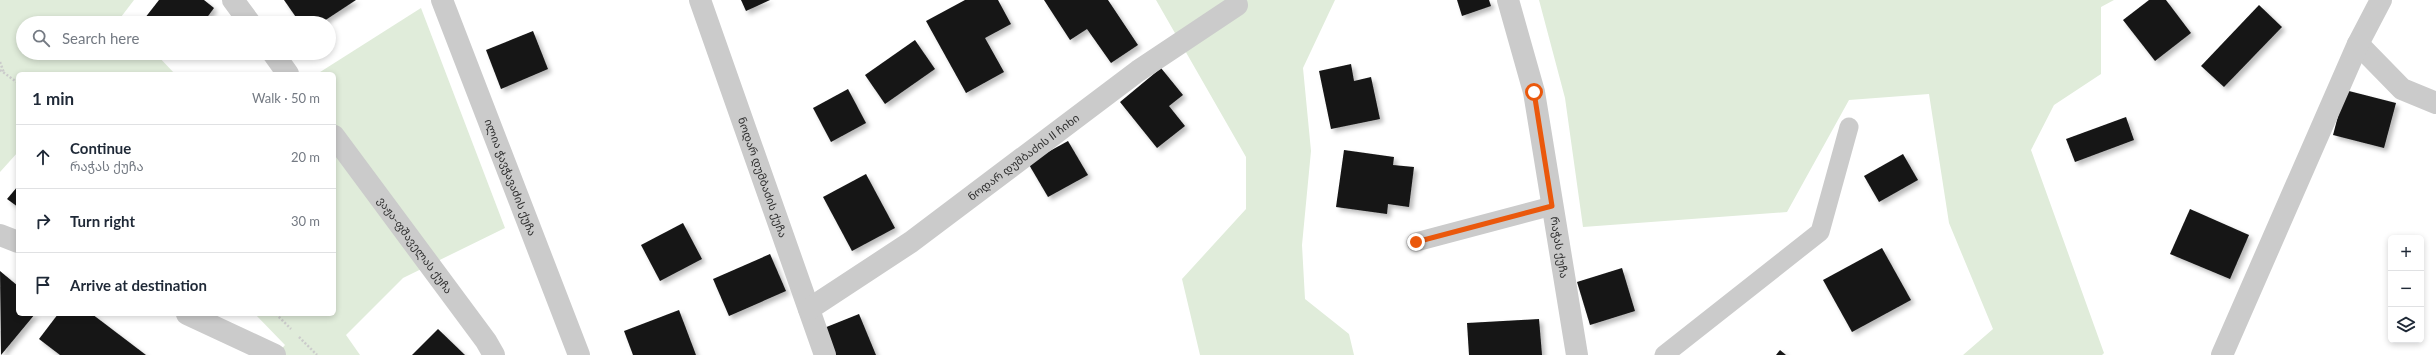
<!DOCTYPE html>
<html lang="en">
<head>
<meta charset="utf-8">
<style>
  body { margin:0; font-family:Lato,"Noto Sans Georgian",sans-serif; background:#f2f2f3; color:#1f2937 }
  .controls { position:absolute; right:12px; bottom:12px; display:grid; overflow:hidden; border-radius:6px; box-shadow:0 2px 6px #0003 }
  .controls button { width:36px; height:36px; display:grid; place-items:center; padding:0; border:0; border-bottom:1px solid #e0e1e3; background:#fff; color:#1f2937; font:20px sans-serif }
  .stop { position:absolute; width:12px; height:12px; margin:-9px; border:3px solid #ea580c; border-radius:50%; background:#fff }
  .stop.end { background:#ea580c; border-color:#fff; box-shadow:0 1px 4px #0008 }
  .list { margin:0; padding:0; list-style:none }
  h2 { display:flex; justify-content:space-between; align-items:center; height:52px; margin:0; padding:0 16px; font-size:17px }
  h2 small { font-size:13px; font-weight:400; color:#747a83 }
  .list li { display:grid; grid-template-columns:26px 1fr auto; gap:12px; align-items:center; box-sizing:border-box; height:64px; padding:0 16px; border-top:1px solid #e0e1e3 }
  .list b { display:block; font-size:15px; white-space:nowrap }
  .list p { margin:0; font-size:13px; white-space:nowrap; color:#747a83 }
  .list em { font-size:13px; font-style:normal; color:#747a83 }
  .icon { flex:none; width:22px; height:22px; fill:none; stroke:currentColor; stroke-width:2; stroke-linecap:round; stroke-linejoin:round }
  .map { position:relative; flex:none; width:2436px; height:355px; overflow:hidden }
  .search { position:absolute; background:#fff; box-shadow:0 2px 6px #0003; left:16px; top:16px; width:320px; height:44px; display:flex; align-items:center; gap:10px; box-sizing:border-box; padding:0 14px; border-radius:22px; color:#747a83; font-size:15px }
  .panel { position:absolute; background:#fff; box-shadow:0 2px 6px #0003; left:16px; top:72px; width:320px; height:244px; border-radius:6px }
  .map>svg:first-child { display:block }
  .green { fill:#e0ecda }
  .building { fill:#151515; filter:url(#shadow) }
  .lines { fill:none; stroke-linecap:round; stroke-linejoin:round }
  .path { stroke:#cbcbcb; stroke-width:2.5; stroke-dasharray:2 2; stroke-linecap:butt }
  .service { stroke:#cbcbcb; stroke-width:19 }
  .minor { stroke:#cbcbcb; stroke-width:22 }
  .tertiary { stroke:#cbcbcb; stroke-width:22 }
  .route { stroke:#ea580c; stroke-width:5 }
  .labels { text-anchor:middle; stroke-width:4; stroke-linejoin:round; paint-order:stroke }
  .street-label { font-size:11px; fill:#2e2e2e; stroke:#fff }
</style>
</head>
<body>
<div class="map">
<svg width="2436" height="355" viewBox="0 0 2436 355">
  <defs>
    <filter id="shadow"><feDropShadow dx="3.5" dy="3.5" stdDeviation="2" flood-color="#0004"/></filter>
  </defs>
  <rect width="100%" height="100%" fill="#fff"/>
  <g class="green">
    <polygon points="0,0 134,0 121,17 126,23 23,23 23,53 155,53 175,74 18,74 18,152 0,172"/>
    <polygon points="1156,0 1335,0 1303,68 1311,151 1302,245 1305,299 1349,334 1354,355 1200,355 1182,279 1246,209 1246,157"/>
    <polygon points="1539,0 2114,0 2101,7 2101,74 2054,105 2031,150 2104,353 2102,355 1963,355 1993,329 1949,223 1929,94 1849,100 1787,212 1583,227 1565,98"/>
    <polygon points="421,8 505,228 403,278 346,335 360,355 276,355 285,345 255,314 334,314 334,74 317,74"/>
  </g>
  <g class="building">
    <polygon points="159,0 204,0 214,8 203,23 141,23"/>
    <polygon points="284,0 356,0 321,23 300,23"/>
    <polygon points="741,0 770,0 746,11"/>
    <polygon points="965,0 998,0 1011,24 985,38 1004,72 966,93 926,21"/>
    <polygon points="1044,0 1108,0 1138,45 1111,63 1087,29 1070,40"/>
    <polygon points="1457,0 1489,0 1491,6 1462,16"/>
    <polygon points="2149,0 2166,0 2191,33 2155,61 2123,20"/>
    <polygon points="2259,5 2282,27 2224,87 2201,66"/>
    <polygon points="533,31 548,69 501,89 486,50"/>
    <polygon points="915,40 935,69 885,104 865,75"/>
    <polygon points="1351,64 1354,81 1371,77 1380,119 1331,129 1319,71"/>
    <polygon points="1161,68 1183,95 1169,106 1185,126 1157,148 1120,102"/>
    <polygon points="848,89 866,123 831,142 813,108"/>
    <polygon points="2345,90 2396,103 2384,148 2333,135"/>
    <polygon points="2126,117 2134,140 2075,162 2066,139"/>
    <polygon points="1068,141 1088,175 1048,197 1028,163"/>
    <polygon points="1344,150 1394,157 1393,165 1414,167 1409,207 1388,204 1387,214 1336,207"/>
    <polygon points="1903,154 1918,180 1879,202 1864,176"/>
    <polygon points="866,174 895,228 852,251 823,197"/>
    <polygon points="18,186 18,207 7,199"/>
    <polygon points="2190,209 2249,235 2230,279 2170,254"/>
    <polygon points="683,223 702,259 660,281 641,245"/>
    <polygon points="1882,248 1911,300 1852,332 1823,280"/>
    <polygon points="770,254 786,291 729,316 713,279"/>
    <polygon points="1622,268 1635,311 1590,325 1577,282"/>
    <polygon points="0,271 18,286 18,314 35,314 1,355"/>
    <polygon points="679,310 696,355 633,355 624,331"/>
    <polygon points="58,314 92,314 146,355 60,355 39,339"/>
    <polygon points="859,314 876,355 830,355 819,330"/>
    <polygon points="1539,319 1542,355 1469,355 1467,323"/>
    <polygon points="438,329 465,355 412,355"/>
    <polygon points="1780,350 1786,355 1776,355"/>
  </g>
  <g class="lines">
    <g class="path">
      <polyline points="0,62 4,73"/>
      <polyline points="0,70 18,83"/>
      <polyline points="276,314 291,329"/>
      <polyline points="299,337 317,355"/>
    </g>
    <g class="service">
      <polyline points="1416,242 1552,206"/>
      <polyline points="1664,355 1820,232 1849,127"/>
    </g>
    <g class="minor">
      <polyline points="233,0 250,23"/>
      <path id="s1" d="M442,0L579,355"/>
      <path id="s2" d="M700,0L825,355"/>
      <path id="s3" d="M1508,0L1534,92L1577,355"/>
      <polyline points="2358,44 2402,89 2436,103"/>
      <polyline points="273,53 288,74"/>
      <path id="s4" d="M334,136L486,341L494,355"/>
      <polyline points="0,235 18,242"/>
      <path id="s5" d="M809,309L911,242L1138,71L1237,5"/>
      <polyline points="187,314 275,355"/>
    </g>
    <polyline class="tertiary" points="2222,355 2358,44 2381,0"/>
  </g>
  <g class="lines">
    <polyline class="route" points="1416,242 1552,206 1534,92"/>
  </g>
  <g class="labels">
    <g class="street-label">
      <text dy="4" stroke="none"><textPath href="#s5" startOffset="263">ნოდარ დუმბაძის II ჩიხი</textPath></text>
      <text dy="4" stroke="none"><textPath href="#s2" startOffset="188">ნოდარ დუმბაძის ქუჩა</textPath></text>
      <text dy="4" stroke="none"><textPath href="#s1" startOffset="190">ილია ჭავჭავაძის ქუჩა</textPath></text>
      <text dy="4" stroke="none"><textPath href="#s4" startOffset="136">ვაჟა-ფშაველას ქუჩა</textPath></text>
      <text dy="4" stroke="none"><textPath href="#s3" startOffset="253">რაჭას ქუჩა</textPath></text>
    </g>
  </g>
</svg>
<div class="controls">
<button>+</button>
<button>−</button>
<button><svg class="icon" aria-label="layers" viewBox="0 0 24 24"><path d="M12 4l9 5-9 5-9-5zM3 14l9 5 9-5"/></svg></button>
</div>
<div class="stop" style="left:1534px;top:92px"></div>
<div class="stop end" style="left:1416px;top:242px"></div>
<div class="search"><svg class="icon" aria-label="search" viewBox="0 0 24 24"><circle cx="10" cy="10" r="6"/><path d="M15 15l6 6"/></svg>Search here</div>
<section class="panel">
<h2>1 min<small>Walk · 50 m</small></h2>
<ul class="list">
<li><svg class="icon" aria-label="ahead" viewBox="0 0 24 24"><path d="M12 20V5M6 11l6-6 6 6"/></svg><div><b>Continue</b><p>რაჭას ქუჩა</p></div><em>20 m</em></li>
<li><svg class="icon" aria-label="right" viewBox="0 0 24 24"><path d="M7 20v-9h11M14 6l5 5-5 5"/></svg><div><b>Turn right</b></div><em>30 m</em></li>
<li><svg class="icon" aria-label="arrive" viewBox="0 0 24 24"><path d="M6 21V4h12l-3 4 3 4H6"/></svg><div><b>Arrive at destination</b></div></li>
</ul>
</section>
</div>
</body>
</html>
